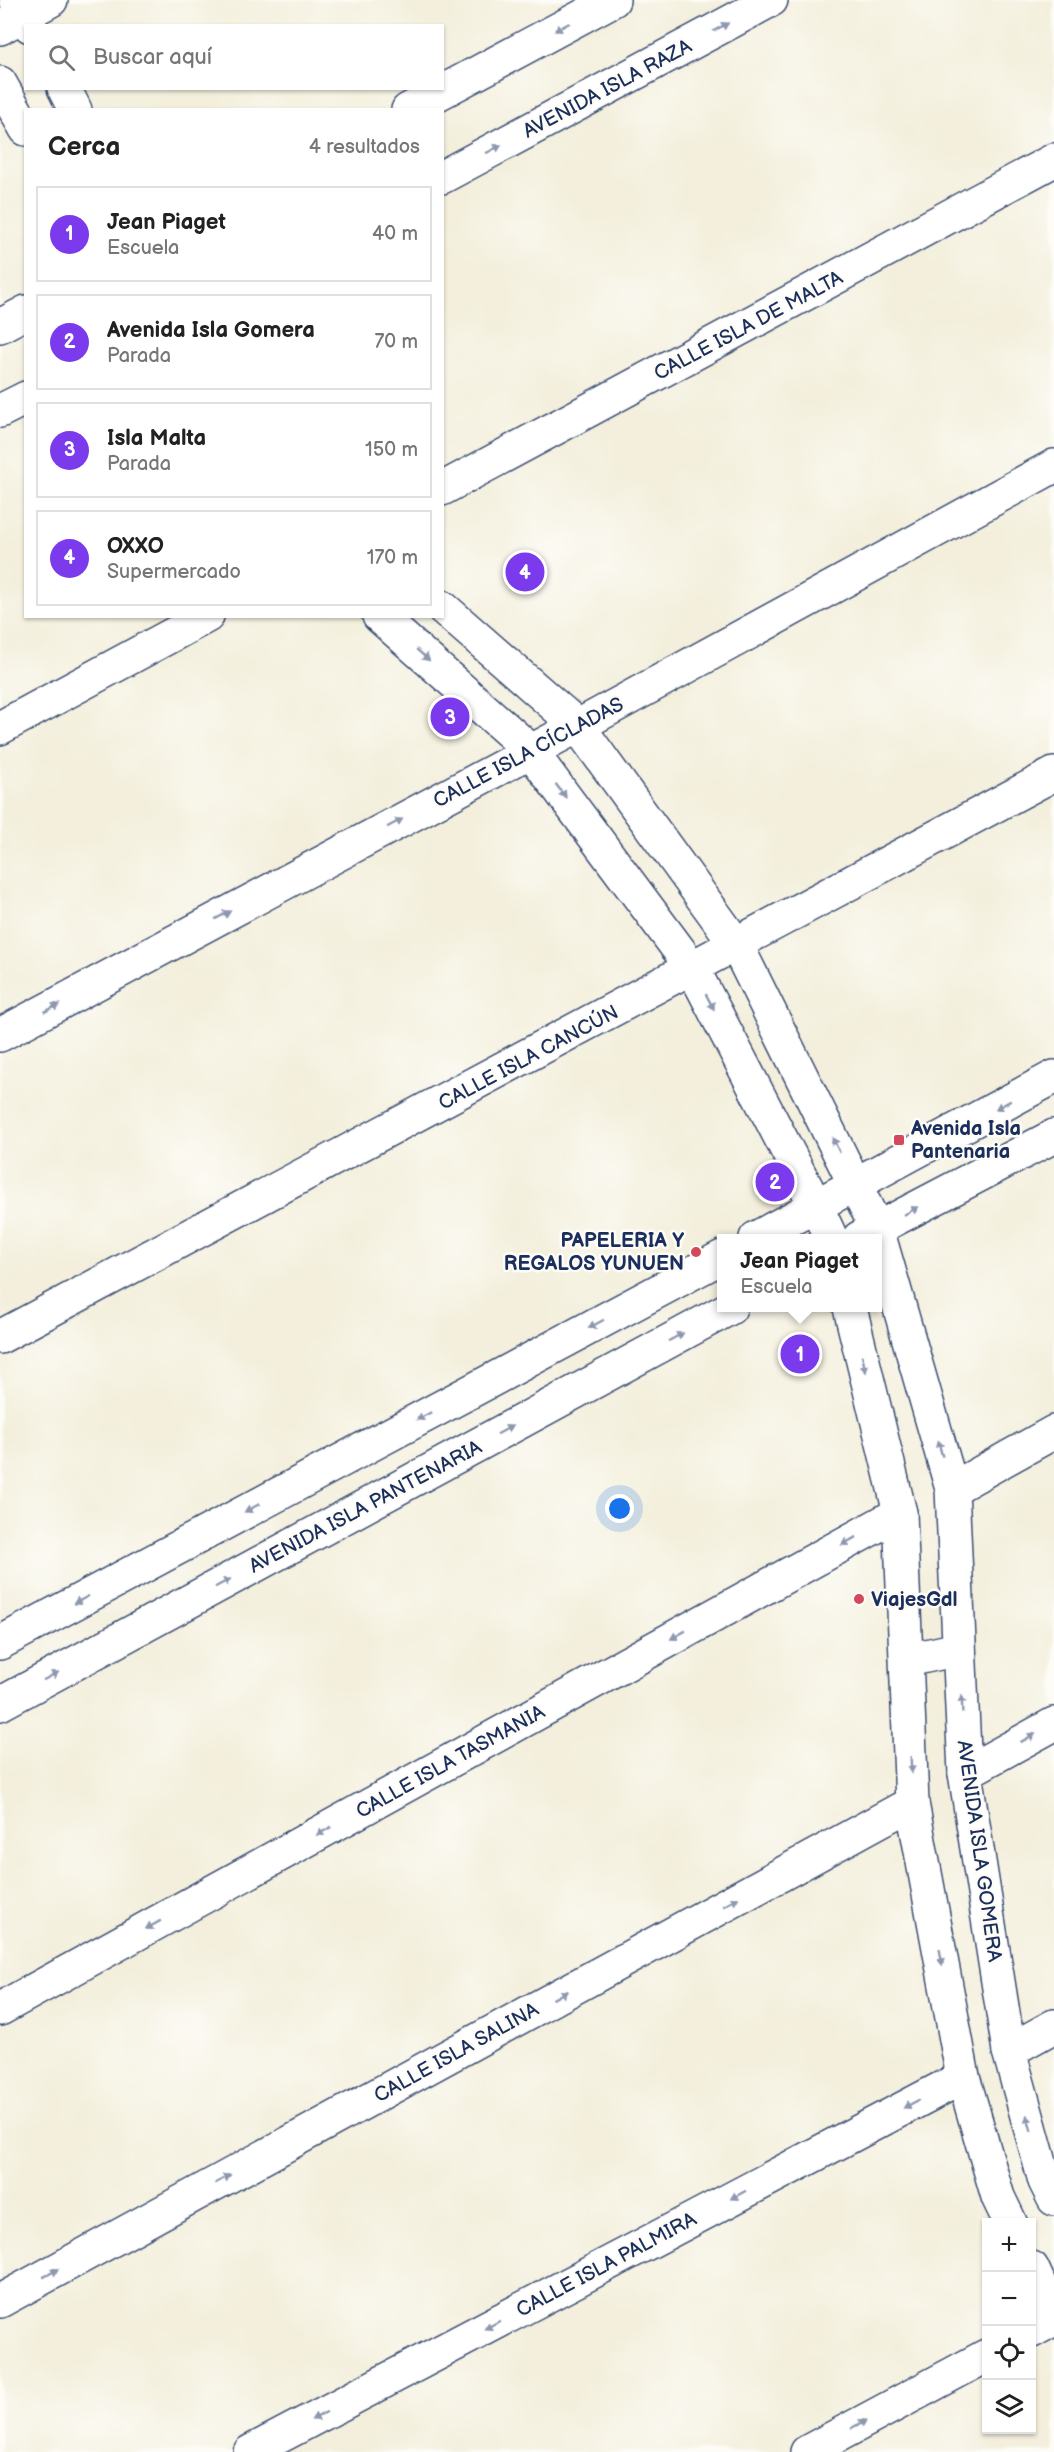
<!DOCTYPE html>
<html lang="es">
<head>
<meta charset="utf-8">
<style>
  body { margin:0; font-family:"Balsamiq Sans",sans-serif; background:#f6f6f6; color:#222 }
  .controls { position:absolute; right:18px; bottom:18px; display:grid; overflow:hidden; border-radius:0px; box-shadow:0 2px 4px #0004 }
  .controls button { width:54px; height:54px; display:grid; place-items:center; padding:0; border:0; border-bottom:2px solid #e0e0e0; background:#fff; color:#222; font:30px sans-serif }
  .you { position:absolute; left:620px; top:1509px; width:21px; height:21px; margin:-15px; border:4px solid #fff; border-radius:50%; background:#1a73e8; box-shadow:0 0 0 9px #1a73e833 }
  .badge { display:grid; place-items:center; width:39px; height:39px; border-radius:50%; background:#7c3aed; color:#fff; font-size:20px; font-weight:700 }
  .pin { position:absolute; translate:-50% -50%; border:3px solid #fff; box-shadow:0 2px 6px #0006 }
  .popup { position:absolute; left:717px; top:1234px; width:165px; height:78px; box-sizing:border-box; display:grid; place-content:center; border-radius:0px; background:#fff; filter:drop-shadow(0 2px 4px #0005); font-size:20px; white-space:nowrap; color:#767676 }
  .popup b { font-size:22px; color:#222 }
  .popup::after { content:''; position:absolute; left:50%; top:100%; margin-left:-12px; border:12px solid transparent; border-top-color:#fff }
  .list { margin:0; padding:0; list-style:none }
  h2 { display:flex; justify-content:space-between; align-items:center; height:78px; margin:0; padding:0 24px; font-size:26px }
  h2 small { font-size:20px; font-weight:400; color:#767676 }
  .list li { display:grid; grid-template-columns:39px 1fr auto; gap:18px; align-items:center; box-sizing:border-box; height:96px; margin:0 12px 12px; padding:0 12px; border:2px solid #e0e0e0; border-radius:0px }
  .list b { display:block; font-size:22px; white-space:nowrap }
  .list p { margin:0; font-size:20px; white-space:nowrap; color:#767676 }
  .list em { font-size:20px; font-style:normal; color:#767676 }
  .icon { flex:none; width:33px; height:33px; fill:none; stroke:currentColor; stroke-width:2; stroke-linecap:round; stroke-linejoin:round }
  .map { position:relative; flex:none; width:1054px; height:2452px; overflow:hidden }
  .search { position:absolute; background:#fff; box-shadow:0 2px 4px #0004; left:24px; top:24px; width:420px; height:66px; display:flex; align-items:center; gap:15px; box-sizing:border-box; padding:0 21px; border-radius:0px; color:#767676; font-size:22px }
  .panel { position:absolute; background:#fff; box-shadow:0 2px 4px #0004; left:24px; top:108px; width:420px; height:510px; border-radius:0px }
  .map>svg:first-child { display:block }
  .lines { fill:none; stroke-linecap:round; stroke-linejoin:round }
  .minor-casing { stroke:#3b4c71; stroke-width:36 }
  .tertiary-casing { stroke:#3b4c71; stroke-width:36 }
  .minor { stroke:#fff; stroke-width:33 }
  .tertiary { stroke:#fff; stroke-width:33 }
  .oneway { fill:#8d97ae }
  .poi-dot { fill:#d1495b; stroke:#fdfcf7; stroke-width:2 }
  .labels { text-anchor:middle; stroke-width:5; stroke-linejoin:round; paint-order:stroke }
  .street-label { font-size:20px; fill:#1b2f5e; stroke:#fdfcf7 }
  .poi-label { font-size:20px; font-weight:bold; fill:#1b2f5e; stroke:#fdfcf7; text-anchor:start }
</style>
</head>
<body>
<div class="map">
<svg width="1054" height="2452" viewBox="0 0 1054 2452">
  <rect width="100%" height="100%" fill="#fdfcf7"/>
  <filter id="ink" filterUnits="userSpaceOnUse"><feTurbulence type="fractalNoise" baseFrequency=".0167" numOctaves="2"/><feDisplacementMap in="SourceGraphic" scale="12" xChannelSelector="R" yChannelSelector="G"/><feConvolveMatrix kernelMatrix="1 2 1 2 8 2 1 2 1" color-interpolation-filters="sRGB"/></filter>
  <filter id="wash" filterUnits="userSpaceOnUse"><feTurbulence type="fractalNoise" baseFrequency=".008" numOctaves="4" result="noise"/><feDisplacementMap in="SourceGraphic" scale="24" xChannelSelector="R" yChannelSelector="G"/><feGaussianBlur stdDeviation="1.35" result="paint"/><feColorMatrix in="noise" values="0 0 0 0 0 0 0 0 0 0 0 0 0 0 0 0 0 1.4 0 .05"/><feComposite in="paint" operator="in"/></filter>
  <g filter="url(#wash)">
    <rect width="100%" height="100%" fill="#f3efdc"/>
  </g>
  <g filter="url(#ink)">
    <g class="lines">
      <g class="minor-casing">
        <g id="minor">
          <polyline points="0,28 51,0"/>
          <polyline points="442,489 1054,160"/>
          <polyline points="0,728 207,616"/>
          <polyline points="0,1035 578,726 1054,466"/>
          <polyline points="0,1337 1054,774"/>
          <polyline points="952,1489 1054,1432"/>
          <polyline points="965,1773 1054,1724"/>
          <polyline points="0,2009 900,1513"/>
          <polyline points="1009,2051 1054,2026"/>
          <polyline points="0,2301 912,1803"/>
          <polyline points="1032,2331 1054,2319"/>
          <polyline points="250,2452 963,2077"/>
          <polyline points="807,2452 986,2356"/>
        </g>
      </g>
      <g class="tertiary-casing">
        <g id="tertiary">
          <polyline points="16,0 30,26"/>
          <polyline points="0,83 26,129"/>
          <polyline points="64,88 75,110"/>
          <polyline points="408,110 613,0"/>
          <polyline points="442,177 771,0"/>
          <polyline points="0,326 26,312"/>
          <polyline points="0,411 26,398"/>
          <polyline points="442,607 578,726 736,944 877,1229 952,1489 965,1773 1009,2051 1045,2181 1054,2199"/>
          <polyline points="379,616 530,750 693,969 816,1206 831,1238"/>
          <polyline points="756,1238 1054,1077"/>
          <polyline points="859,1238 1054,1136"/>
          <polyline points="850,1308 900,1513 912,1803 963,2077 998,2197 1010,2222"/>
          <polyline points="0,1643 722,1257"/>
          <polyline points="907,1660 959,1649"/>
          <polyline points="0,1704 730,1308"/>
          <polyline points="1032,2268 1054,2316"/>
        </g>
      </g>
      <use href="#minor" class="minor"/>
      <use href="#tertiary" class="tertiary"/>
    </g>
    <defs><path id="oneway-solid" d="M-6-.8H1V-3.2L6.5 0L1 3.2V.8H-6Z" transform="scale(1.5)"/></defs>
    <g class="oneway">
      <use href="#oneway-solid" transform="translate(562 27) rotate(152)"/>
      <use href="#oneway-solid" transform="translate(721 27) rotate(-28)"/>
      <use href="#oneway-solid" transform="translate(494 149) rotate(-28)"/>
      <use href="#oneway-solid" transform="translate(423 655) rotate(41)"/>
      <use href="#oneway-solid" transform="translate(561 791) rotate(53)"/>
      <use href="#oneway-solid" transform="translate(395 823) rotate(-28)"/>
      <use href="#oneway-solid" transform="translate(223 915) rotate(-28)"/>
      <use href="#oneway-solid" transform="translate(710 1002) rotate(62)"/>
      <use href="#oneway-solid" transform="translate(52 1008) rotate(-28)"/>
      <use href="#oneway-solid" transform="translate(1003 1105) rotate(151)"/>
      <use href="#oneway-solid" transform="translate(836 1145) rotate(-116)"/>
      <use href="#oneway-solid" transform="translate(911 1211) rotate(-28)"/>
      <use href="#oneway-solid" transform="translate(596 1324) rotate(152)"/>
      <use href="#oneway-solid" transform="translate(676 1337) rotate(-28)"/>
      <use href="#oneway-solid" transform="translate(864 1364) rotate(76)"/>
      <use href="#oneway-solid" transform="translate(424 1416) rotate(152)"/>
      <use href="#oneway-solid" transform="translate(505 1430) rotate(-28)"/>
      <use href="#oneway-solid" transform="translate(940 1448) rotate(-106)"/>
      <use href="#oneway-solid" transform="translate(252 1508) rotate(152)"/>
      <use href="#oneway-solid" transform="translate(849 1541) rotate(151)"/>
      <use href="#oneway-solid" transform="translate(223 1583) rotate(-28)"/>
      <use href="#oneway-solid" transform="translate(81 1600) rotate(152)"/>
      <use href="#oneway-solid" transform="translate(678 1635) rotate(151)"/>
      <use href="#oneway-solid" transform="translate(51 1676) rotate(-28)"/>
      <use href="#oneway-solid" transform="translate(962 1704) rotate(-93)"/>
      <use href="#oneway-solid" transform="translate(1028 1738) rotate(-29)"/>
      <use href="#oneway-solid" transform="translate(911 1765) rotate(88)"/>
      <use href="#oneway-solid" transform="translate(324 1831) rotate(151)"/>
      <use href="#oneway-solid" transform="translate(731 1902) rotate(-29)"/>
      <use href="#oneway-solid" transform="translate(153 1925) rotate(151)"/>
      <use href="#oneway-solid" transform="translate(941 1957) rotate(80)"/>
      <use href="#oneway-solid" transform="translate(560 1995) rotate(-29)"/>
      <use href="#oneway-solid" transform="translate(911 2104) rotate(152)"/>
      <use href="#oneway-solid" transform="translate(1029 2123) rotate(-106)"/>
      <use href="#oneway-solid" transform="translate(223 2179) rotate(-29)"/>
      <use href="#oneway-solid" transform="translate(738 2195) rotate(152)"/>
      <use href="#oneway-solid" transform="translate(51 2273) rotate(-29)"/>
      <use href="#oneway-solid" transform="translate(492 2325) rotate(152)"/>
      <use href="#oneway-solid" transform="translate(319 2416) rotate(152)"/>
      <use href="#oneway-solid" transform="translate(859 2424) rotate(-28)"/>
    </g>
  </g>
  <g class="poi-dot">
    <rect x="893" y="1134" width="12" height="12" rx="3"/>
    <circle cx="696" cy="1252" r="6"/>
    <circle cx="859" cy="1599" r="6"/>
  </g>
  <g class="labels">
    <g class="street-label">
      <text transform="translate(607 88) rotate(-28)" y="7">AVENIDA ISLA RAZA</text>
      <text transform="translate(748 325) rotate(-28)" y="7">CALLE ISLA DE MALTA</text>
      <text transform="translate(528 752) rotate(-28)" y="7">CALLE ISLA CÍCLADAS</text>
      <text transform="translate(528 1057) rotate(-28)" y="7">CALLE ISLA CANCÚN</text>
      <text transform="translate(365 1506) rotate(-28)" y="7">AVENIDA ISLA PANTENARIA</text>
      <text transform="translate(450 1761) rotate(-29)" y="7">CALLE ISLA TASMANIA</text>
      <text transform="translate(980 1851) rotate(82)" y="7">AVENIDA ISLA GOMERA</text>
      <text transform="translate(456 2052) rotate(-29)" y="7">CALLE ISLA SALINA</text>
      <text transform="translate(606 2264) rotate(-28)" y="7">CALLE ISLA PALMIRA</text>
    </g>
    <g class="poi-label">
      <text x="911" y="1135">Avenida Isla<tspan x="911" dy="23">Pantenaria</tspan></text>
      <text x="684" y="1247" text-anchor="end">PAPELERIA Y<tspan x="684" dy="23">REGALOS YUNUEN</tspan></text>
      <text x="871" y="1606">ViajesGdl</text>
    </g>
  </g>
</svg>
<div class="controls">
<button>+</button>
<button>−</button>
<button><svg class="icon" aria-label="locate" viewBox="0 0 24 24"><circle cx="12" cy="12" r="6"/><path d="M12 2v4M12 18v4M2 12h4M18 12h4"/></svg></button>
<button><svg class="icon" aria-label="layers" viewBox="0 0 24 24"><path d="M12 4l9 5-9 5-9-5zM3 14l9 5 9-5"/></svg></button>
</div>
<div class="you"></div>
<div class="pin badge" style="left:800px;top:1354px">1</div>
<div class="popup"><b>Jean Piaget</b>Escuela</div>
<div class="pin badge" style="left:775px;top:1182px">2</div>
<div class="pin badge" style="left:450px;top:717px">3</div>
<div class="pin badge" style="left:525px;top:572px">4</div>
<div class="search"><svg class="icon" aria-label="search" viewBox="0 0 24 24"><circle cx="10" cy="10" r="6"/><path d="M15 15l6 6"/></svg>Buscar aquí</div>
<section class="panel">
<h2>Cerca<small>4 resultados</small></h2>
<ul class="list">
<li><span class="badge">1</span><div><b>Jean Piaget</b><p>Escuela</p></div><em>40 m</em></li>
<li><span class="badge">2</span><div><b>Avenida Isla Gomera</b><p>Parada</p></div><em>70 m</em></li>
<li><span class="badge">3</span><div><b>Isla Malta</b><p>Parada</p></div><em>150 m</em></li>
<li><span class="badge">4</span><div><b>OXXO</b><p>Supermercado</p></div><em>170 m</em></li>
</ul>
</section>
</div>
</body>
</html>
